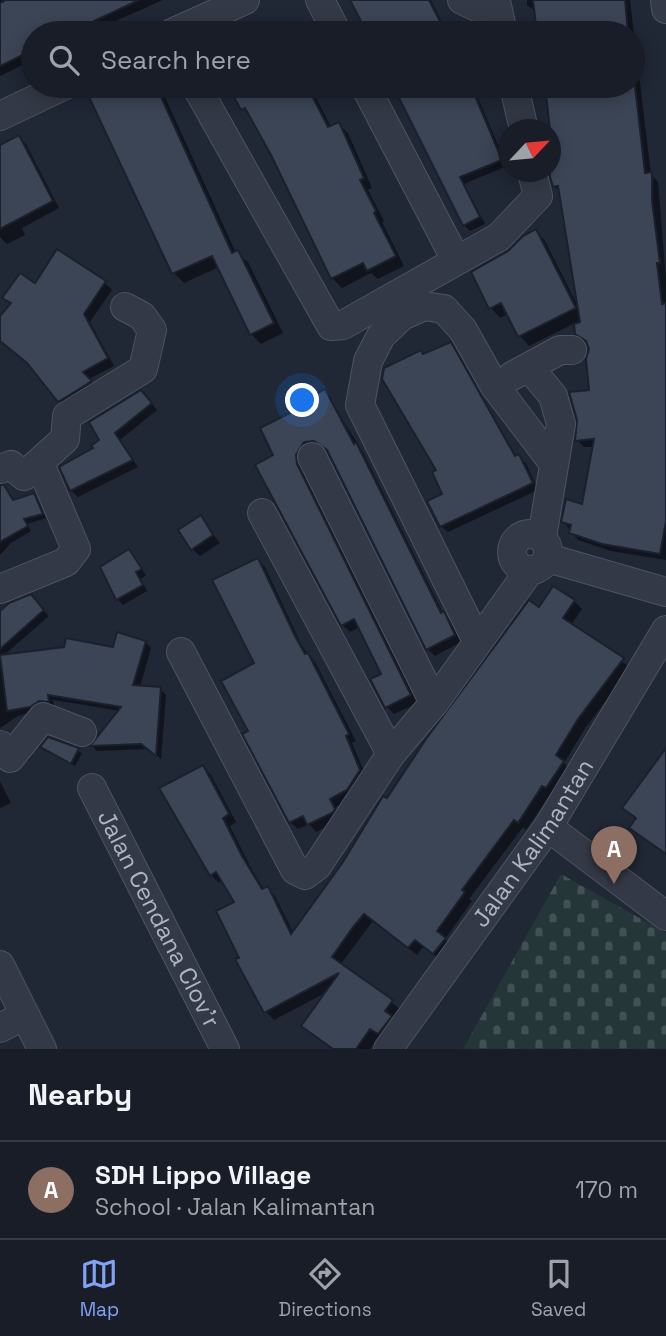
<!DOCTYPE html>
<html lang="en">
<head>
<meta charset="utf-8">
<style>
  body { margin:0; font-family:"Space Grotesk",sans-serif; background:#212630; color:#f1f3f6 }
  .compass { position:absolute; left:498px; top:119px; width:63px; height:63px; border-radius:50%; background:#181d28; box-shadow:0 4px 18px #0003; rotate:64deg }
  .you { position:absolute; left:303px; top:401px; width:24px; height:24px; margin:-18px; border:5px solid #fff; border-radius:50%; background:#1a73e8; box-shadow:0 0 0 10px #1a73e833 }
  .badge { display:grid; place-items:center; width:46px; height:46px; border-radius:50%; background:#82a2f4; color:#fff; font-size:23px; font-weight:700 }
  .pin { position:absolute; translate:-50% -58px; filter:drop-shadow(0 2px 4px #0008) }
  .pin::after { content:''; position:absolute; top:37px; width:24px; height:21px; background:inherit; clip-path:polygon(0 0,100% 0,50% 100%) }
  .list { margin:0; padding:0; list-style:none }
  h2 { display:flex; justify-content:space-between; align-items:center; height:91px; margin:0; padding:0 28px; font-size:30px }
  h2 small { font-size:23px; font-weight:400; color:#9fa2a8 }
  .list li { display:grid; grid-template-columns:46px 1fr auto; gap:21px; align-items:center; box-sizing:border-box; height:98px; padding:0 28px; border-top:2px solid #363b45 }
  .list b { display:block; font-size:26px; white-space:nowrap }
  .list p { margin:0; font-size:23px; white-space:nowrap; color:#9fa2a8 }
  .list em { font-size:23px; font-style:normal; color:#9fa2a8 }
  .icon { flex:none; width:38px; height:38px; fill:none; stroke:currentColor; stroke-width:2; stroke-linecap:round; stroke-linejoin:round }
  .map { position:relative; flex:none; width:666px; height:1049px; overflow:hidden }
  .search { position:absolute; background:#181d28; box-shadow:0 4px 18px #0003; left:21px; right:21px; top:21px; height:77px; display:flex; align-items:center; gap:18px; box-sizing:border-box; padding:0 24px; border-radius:38px; color:#9fa2a8; font-size:26px }
  .sheet { height:189px; background:#181d28 }
  nav { display:flex; justify-content:space-around; align-items:center; box-sizing:border-box; height:98px; border-top:2px solid #363b45; background:#181d28; font-size:19px; color:#9fa2a8 }
  nav a { display:grid; justify-items:center; gap:4px }
  nav .on { color:#82a2f4 }
  .map>svg:first-child { display:block }
  .cemetery { fill:url(#cemetery-stones) }
  .shadow { fill:#0007 }
  .building { fill:#3c4556; stroke:#1b202d; stroke-width:2 }
  .lines { fill:none; stroke-linecap:round; stroke-linejoin:round }
  .minor-casing { stroke:#4e5461; stroke-width:30 }
  .minor { stroke:#333946; stroke-width:28 }
  .labels { text-anchor:middle; stroke-width:7; stroke-linejoin:round; paint-order:stroke }
  .street-label { font-size:24px; fill:#adb4c3; stroke:#191e2a }
</style>
</head>
<body>
<div class="map">
<svg width="666" height="1049" viewBox="0 0 666 1049">
  <defs>
    <pattern id="cemetery-stones" width="16" height="16" patternUnits="userSpaceOnUse" patternTransform="scale(1.75)"><rect width="16" height="16" fill="#253639"/><path d="M2 7V4a2 2 0 0 1 4 0v3zM10 15v-3a2 2 0 0 1 4 0v3z" fill="#425154"/></pattern>
  </defs>
  <rect width="100%" height="100%" fill="#202735"/>
  <polygon class="cemetery" points="561,874 666,933 666,1049 463,1049"/>
  <g class="shadow">
    <polygon points="0,0 163,0 100,28 102,33 33,33 33,66 29,62 0,76"/>
    <polygon points="352,0 431,0 447,33 369,33"/>
    <polygon points="527,0 630,0 651,174 658,182 666,278 666,560 611,551 578,540 563,521 583,506 594,447 584,447 577,440 591,391 589,344 576,333 575,323 529,346 520,336 508,314 500,318 491,308 509,253 536,231 545,241 578,306 561,193 554,186 547,86 633,86 633,33 539,33 536,12 527,5"/>
    <polygon points="121,86 160,86 236,253 248,262 283,333 261,344 251,334 219,267 184,283 174,273 92,98"/>
    <polygon points="230,86 310,86 331,127 338,124 348,133 372,188 368,190 384,221 382,222 404,266 378,279 371,273 342,288 332,278 272,154"/>
    <polygon points="395,86 473,86 507,166 464,184 485,224 470,231 464,225"/>
    <polygon points="19,137 26,144 59,208 22,228 25,235 7,244 0,237 0,147"/>
    <polygon points="104,282 112,290 90,322 114,366 89,379 98,389 66,408 31,366 0,340 0,319 12,305 5,297"/>
    <polygon points="450,344 517,457 526,463 538,490 448,532 441,526 445,494 438,471 384,378"/>
    <polygon points="325,392 363,452 443,613 451,621 461,642 435,656 428,649 329,450 313,449 305,456 304,473 418,703 394,714 387,707 383,675 360,627 350,632 342,624 275,456 302,409"/>
    <polygon points="148,399 157,410 120,440 138,467 78,497 71,490 61,467 95,448"/>
    <polygon points="5,489 14,501 34,495 46,518 27,524 31,531 11,543 0,555 0,492"/>
    <polygon points="200,518 220,543 200,556 192,549"/>
    <polygon points="129,551 146,575 141,579 147,591 123,605 117,599"/>
    <polygon points="258,560 265,567 302,646 315,662 356,741 352,743 367,778 355,797 336,807 340,820 316,832 309,824 298,829 290,822 251,731 256,664"/>
    <polygon points="574,601 582,609 571,625 631,668 586,727 564,763 571,771 554,795 551,793 526,830 523,827 469,899 472,901 445,939 453,947 442,961 424,946 417,955 373,921 340,965 400,1009 387,1041 379,1036 370,1049 332,1049 312,1034 304,1026 329,991 274,1020 266,1012 237,960 241,958 236,903 223,880 219,883 211,875 203,767 211,775 236,822 230,826 250,866 264,890 267,888 275,896 294,934 387,800 540,609"/>
    <polygon points="36,602 49,616 3,656 115,649 145,642 151,648 140,687 160,689 166,695 161,759 148,749 97,751 92,746 121,711 53,700 54,706 18,716 0,728 0,612"/>
    <polygon points="49,739 82,753 75,766 42,747"/>
    <polygon points="0,781 11,803 0,808"/>
  </g>
  <g class="building">
    <polygon points="6,0 139,0 94,21 96,26 81,33 33,33 33,50 0,66 0,3"/>
    <polygon points="350,0 429,0 446,33 367,33"/>
    <polygon points="533,0 625,0 628,33 537,33"/>
    <polygon points="113,86 156,86 232,253 238,250 274,323 250,335 212,256 172,274 89,97"/>
    <polygon points="228,86 307,86 328,127 339,122 364,178 360,180 376,211 374,213 396,256 367,271 363,263 331,279 271,155 245,108 241,110"/>
    <polygon points="393,86 471,86 502,160 460,177 480,217 463,226"/>
    <polygon points="545,86 635,86 645,173 652,172 652,201 660,263 657,263 662,304 666,303 666,521 660,554 602,544 569,533 571,525 561,522 566,499 582,504 594,439 575,441 577,420 569,392 589,390 586,359 589,349 586,341 575,334 574,324 580,322 558,186 553,187 550,177 550,130"/>
    <polygon points="19,135 53,201 0,229 0,145"/>
    <polygon points="536,229 576,308 518,337 501,303 489,309 471,272 508,251 523,236"/>
    <polygon points="57,249 106,281 84,314 108,358 83,372 92,381 58,402 27,363 0,341 0,316 11,303 2,298 20,273 35,283"/>
    <polygon points="451,342 515,456 519,454 533,483 440,527 427,501 442,494 432,472 436,470 382,379 384,368 421,350 423,354"/>
    <polygon points="325,389 354,444 356,442 441,613 444,611 455,635 426,650 327,450 314,441 304,442 296,455 297,464 411,695 385,708 370,679 381,674 354,619 341,626 255,465 273,455 260,428 300,408 297,404"/>
    <polygon points="141,390 152,403 115,433 133,460 70,491 59,467 93,448 91,446 99,440 89,422"/>
    <polygon points="0,485 4,485 13,500 34,493 43,514 24,519 28,526 0,542"/>
    <polygon points="201,515 213,535 191,550 178,530"/>
    <polygon points="129,549 142,569 136,572 143,585 116,600 100,567"/>
    <polygon points="258,558 295,636 305,654 308,653 349,734 346,736 360,770 347,790 330,799 335,809 332,813 307,825 303,816 289,823 242,734 248,731 221,681 254,663 212,580"/>
    <polygon points="553,586 575,600 563,618 624,658 578,719 556,755 564,761 546,788 542,786 518,823 514,820 462,890 465,892 437,931 446,938 433,954 415,940 408,948 364,914 353,927 332,957 393,1000 385,1011 392,1016 378,1034 370,1029 356,1049 333,1049 301,1026 339,973 264,1013 235,959 239,958 216,911 234,902 216,872 210,876 159,788 203,765 229,814 223,818 242,856 262,889 268,886 291,934 343,862 383,796 387,798 426,739 529,600 539,607"/>
    <polygon points="31,594 44,610 0,649 0,611 9,603"/>
    <polygon points="117,632 146,641 133,685 161,687 156,756 141,744 90,746 121,707 48,695 49,702 39,701 30,707 7,711 0,655 64,647 66,638 113,647"/>
    <polygon points="48,737 79,748 71,764 40,747"/>
    <polygon points="666,748 666,854 629,828 636,818 622,808"/>
  </g>
  <g class="lines">
    <g class="minor-casing">
      <g id="minor">
        <polyline points="320,0 337,33"/>
        <polyline points="462,0 479,8 496,0"/>
        <polyline points="665,0 666,9"/>
        <polyline points="496,1 503,33"/>
        <polyline points="172,33 245,0"/>
        <polyline points="196,86 331,326 343,325 499,237 538,196 532,172"/>
        <polyline points="365,86 456,260"/>
        <polyline points="514,86 524,130"/>
        <polyline points="0,116 63,86"/>
        <polyline points="529,367 553,396 561,424 542,537"/>
        <polyline points="512,376 560,350 572,350"/>
        <polyline points="312,457 434,703"/>
        <polyline points="0,469 11,465 24,476 65,439 67,416 143,369 152,330 142,316 125,307"/>
        <polyline points="262,513 391,754"/>
        <circle cx="530" cy="552" r="18"/>
        <polyline points="548,558 666,592"/>
        <polyline points="0,589 66,562 76,549 40,464"/>
        <polyline points="477,641 360,405 368,361 381,336 402,316 424,306 444,309 463,330 494,385 554,464"/>
        <polyline points="181,652 295,870 305,875 317,866 391,754 434,703 530,570"/>
        <polyline points="0,745 10,758 43,717 82,732"/>
        <path id="s1" d="M92,788L225,1049"/>
        <polyline points="548,827 666,916"/>
        <polyline points="0,965 42,1049"/>
        <polyline points="0,1028 25,1015"/>
        <path id="s2" d="M388,1049L548,827L666,630"/>
      </g>
    </g>
    <use href="#minor" class="minor"/>
  </g>
  <g class="labels">
    <g class="street-label">
      <text dy="8" stroke="none"><textPath href="#s2" startOffset="252">Jalan Kalimantan</textPath></text>
      <text dy="8" stroke="none"><textPath href="#s1" startOffset="147">Jalan Cendana Clov'r</textPath></text>
    </g>
  </g>
</svg>
<svg class="compass" viewBox="-18 -18 36 36"><path d="M0-13l5 13h-10z" fill="#e53935"/><path d="M0 13l5-13h-10z" fill="#9fa2a8"/></svg>
<div class="you"></div>
<div class="pin badge" style="left:614px;top:884px;background:#8d6e63">A</div>
<div class="search"><svg class="icon" aria-label="search" viewBox="0 0 24 24"><circle cx="10" cy="10" r="6"/><path d="M15 15l6 6"/></svg>Search here</div>
</div>
<section class="sheet">
<h2>Nearby<small></small></h2>
<ul class="list">
<li><span class="badge" style="background:#8d6e63">A</span><div><b>SDH Lippo Village</b><p>School · Jalan Kalimantan</p></div><em>170 m</em></li>
</ul>
</section>
<nav>
<a class="on"><svg class="icon" aria-label="map" viewBox="0 0 24 24"><path d="M3 6l6-2 6 2 6-2v14l-6 2-6-2-6 2zM9 4v14M15 6v14"/></svg>Map</a>
<a><svg class="icon" aria-label="directions" viewBox="0 0 24 24"><path d="M12 3l9 9-9 9-9-9zM9 14v-3h6M13 9l2 2-2 2"/></svg>Directions</a>
<a><svg class="icon" aria-label="saved" viewBox="0 0 24 24"><path d="M7 4h10v16l-5-4-5 4z"/></svg>Saved</a>
</nav>
</body>
</html>
